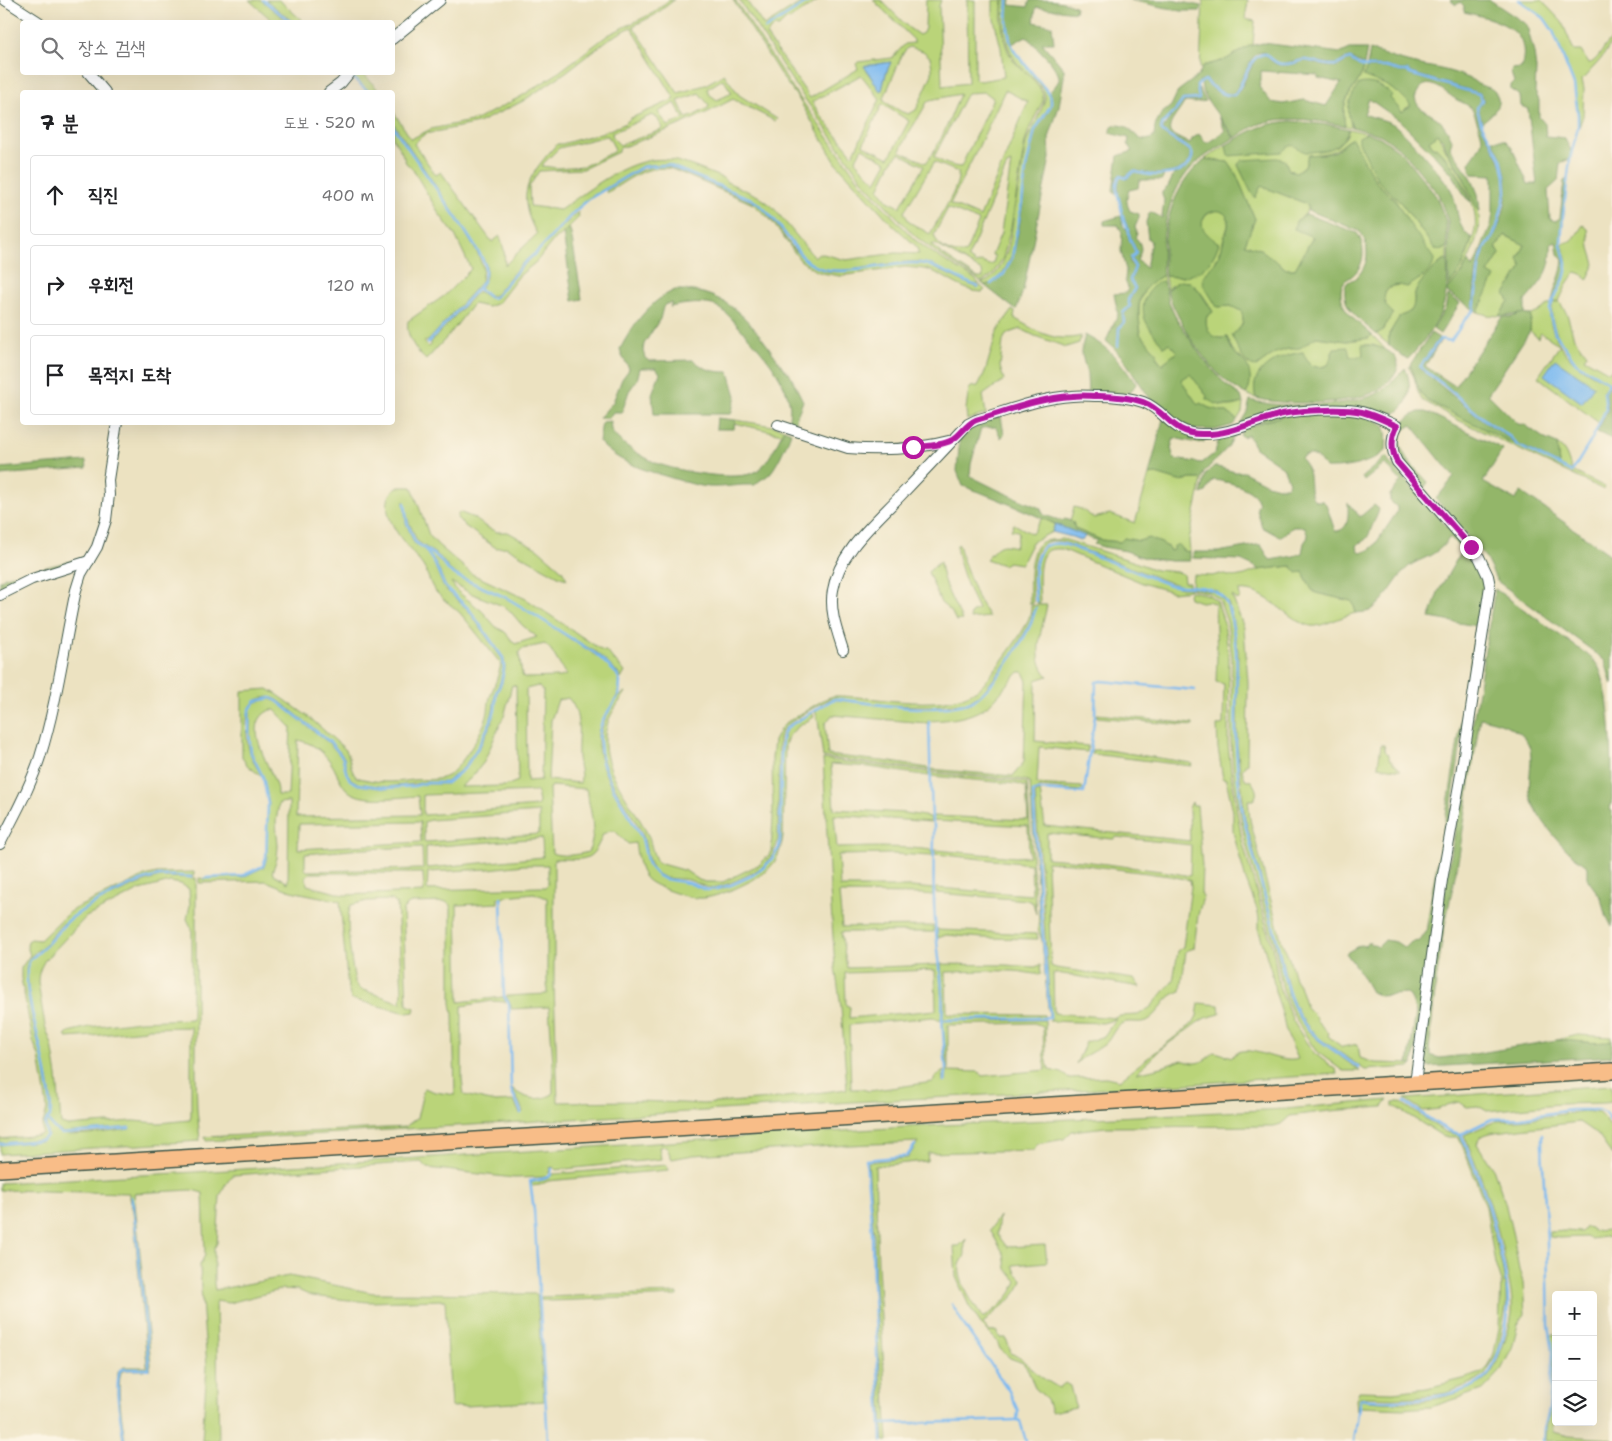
<!DOCTYPE html>
<html lang="ko">
<head>
<meta charset="utf-8">
<style>
  body { margin:0; font-family:"Shantell Sans","Poor Story",sans-serif; background:#f6f6f6; color:#202124 }
  .controls { position:absolute; right:15px; bottom:15px; display:grid; overflow:hidden; border-radius:5px; box-shadow:0 5px 20px #0002 }
  .controls button { width:45px; height:45px; display:grid; place-items:center; padding:0; border:0; border-bottom:1px solid #e0e0e0; background:#fff; color:#202124; font:25px sans-serif }
  .stop { position:absolute; width:15px; height:15px; margin:-11px; border:4px solid #b5179e; border-radius:50%; background:#fff }
  .stop.end { background:#b5179e; border-color:#fff; box-shadow:0 1px 5px #0008 }
  .list { margin:0; padding:0; list-style:none }
  h2 { display:flex; justify-content:space-between; align-items:center; height:65px; margin:0; padding:0 20px; font-size:21px }
  h2 small { font-size:16px; font-weight:400; color:#757577 }
  .list li { display:grid; grid-template-columns:32px 1fr auto; gap:15px; align-items:center; box-sizing:border-box; height:80px; margin:0 10px 10px; padding:0 10px; border:1px solid #e0e0e0; border-radius:5px }
  .list b { display:block; font-size:19px; white-space:nowrap }
  .list em { font-size:16px; font-style:normal; color:#757577 }
  .icon { flex:none; width:28px; height:28px; fill:none; stroke:currentColor; stroke-width:2; stroke-linecap:round; stroke-linejoin:round }
  .map { position:relative; flex:none; width:1612px; height:1441px; overflow:hidden }
  .search { position:absolute; background:#fff; box-shadow:0 5px 20px #0002; left:20px; top:20px; width:375px; height:55px; display:flex; align-items:center; gap:12px; box-sizing:border-box; padding:0 18px; border-radius:5px; color:#757577; font-size:19px }
  .panel { position:absolute; background:#fff; box-shadow:0 5px 20px #0002; left:20px; top:90px; width:375px; height:335px; border-radius:5px }
  .map>svg:first-child { display:block }
  .green { fill:#bad479; stroke:#6c8856; fill-rule:evenodd }
  .forest { fill:#93b669; stroke:#597a4e; fill-rule:evenodd }
  .water { fill:#7dbaf0; stroke:#4e7c92 }
  .lines { fill:none; stroke-linecap:round; stroke-linejoin:round }
  .stream { stroke:#7dbaf0; stroke-width:2.5 }
  .minor-casing { stroke:#3e5649; stroke-width:12 }
  .highway-casing { stroke:#3e5649; stroke-width:18 }
  .minor { stroke:#fff; stroke-width:10 }
  .highway { stroke:#f8bd88; stroke-width:15 }
  .route { stroke:#b5179e; stroke-width:6 }
</style>
</head>
<body>
<div class="map">
<svg width="1612" height="1441" viewBox="0 0 1612 1441">
  <rect width="100%" height="100%" fill="#fcf5e5"/>
  <filter id="ink" filterUnits="userSpaceOnUse"><feTurbulence type="fractalNoise" baseFrequency=".02" numOctaves="2"/><feDisplacementMap in="SourceGraphic" scale="10" xChannelSelector="R" yChannelSelector="G"/><feConvolveMatrix kernelMatrix="1 2 1 2 8 2 1 2 1" color-interpolation-filters="sRGB"/></filter>
  <filter id="wash" filterUnits="userSpaceOnUse"><feTurbulence type="fractalNoise" baseFrequency=".0096" numOctaves="4" result="noise"/><feDisplacementMap in="SourceGraphic" scale="20" xChannelSelector="R" yChannelSelector="G"/><feGaussianBlur stdDeviation="1.12" result="paint"/><feColorMatrix in="noise" values="0 0 0 0 0 0 0 0 0 0 0 0 0 0 0 0 0 1.4 0 .05"/><feComposite in="paint" operator="in"/></filter>
  <g filter="url(#wash)">
    <rect width="100%" height="100%" fill="#ece2c1"/>
    <g class="green">
      <polygon points="249,0 261,0 288,22 274,22"/>
      <polygon points="266,0 279,0 304,22 293,22"/>
      <path d="M669,0H674L655,15L633,26L678,93L705,85L724,74L739,95L777,119L775,121L733,99C697,119 659,134 620,148L618,152L583,169L539,171L529,187L530,206L560,210C591,189 631,154 671,160C688,163 706,172 723,178L727,182L758,196L772,206L814,257L819,253L846,260L896,253L919,254L916,246L892,224L836,163L798,98L782,77L733,0H735L791,86L861,183L915,240L940,258L975,279L980,285C959,284 941,264 920,262C887,259 838,281 810,263C803,258 798,250 793,243C780,226 769,209 751,199L668,164L648,165L642,166L589,198L574,211L537,251L521,264L495,295L489,296L480,289L486,277V265L482,257L463,226L393,123V111L411,139L431,129L476,120L520,97L555,75L608,35L653,13ZM631,27L675,99L631,118L624,124L604,132L562,144H557C529,175 514,194 537,234L505,265L504,250L500,236L492,242L441,172L436,175L414,144L421,137L425,134L478,123L523,101L566,72L609,39ZM723,79L732,93L717,100L709,94L707,89ZM699,93L709,105L708,108L693,116L686,118L678,101ZM675,103L684,119L668,126L658,112ZM652,115L657,118L663,128L661,130L620,145L613,138L612,133ZM606,136H608L615,149L613,152L584,166L558,168L541,166L559,148Z"/>
      <path d="M739,0H746L764,26L805,0H810L765,29L812,0H819L792,18L786,20L779,27C771,26 771,31 766,35L810,98L858,69L856,64L858,62L892,58L905,44L914,43V40L873,0H881L909,28L919,35L923,33L925,28L926,0H941L939,6L942,86L968,83L967,0H975V79L980,81L1004,77L1001,48L993,15V0H1003C1000,18 1002,46 1014,61C1023,73 1045,84 1043,101L1030,127L1025,142L1011,227L1003,258L992,275L983,281H979L976,278L941,256L915,236L863,181L793,82ZM910,47L923,51L930,57L932,67V74L916,110L909,114L902,112L885,102L884,98L902,55L907,48ZM891,62L886,73L882,90L881,91L868,73L865,66ZM861,75L880,99L853,155L821,116L812,102ZM1005,90L1028,102L980,217L950,204L978,148ZM985,92L993,98L961,167C952,167 942,162 934,157L967,93ZM960,94C950,118 942,142 926,163L900,151C906,134 919,119 927,102L930,100ZM882,104L909,121L889,158L863,145ZM862,148L887,162L876,182L855,161ZM899,153L924,166L900,207L888,201L879,189L891,163ZM934,162L958,172C961,187 937,220 930,234L909,222L904,212ZM1011,163L1001,233L992,255L995,256L993,264L989,265L981,262L976,264L968,258L1007,165ZM948,208L979,221L966,252C958,256 944,250 938,243C936,241 935,237 934,235ZM935,244L982,271L983,278H978L942,254L931,245Z"/>
      <path d="M1004,0H1007L1006,22L1009,42L1015,52L1047,91L1050,99V105L1034,130L1026,168L1022,202L1011,257L1003,273L991,284L984,285L981,283C992,281 1000,269 1004,259C1011,244 1012,224 1015,207C1016,198 1019,190 1020,181C1022,168 1023,156 1026,143C1029,133 1046,103 1045,97C1043,81 1022,72 1014,59C1003,42 1002,19 1004,0Z"/>
      <polygon points="1203,0 1248,0 1245,19 1255,21 1253,44 1225,60 1203,66 1200,69"/>
      <path d="M1520,0H1541L1562,22L1574,51H1581L1589,64C1601,58 1602,47 1612,39V42L1601,59L1582,80L1584,89L1583,116L1579,127V115L1574,85L1553,31L1544,18Z"/>
      <path d="M1364,67L1367,68L1364,76L1388,86L1397,93L1398,92L1411,104L1402,112L1375,84L1350,124L1352,127L1345,126C1339,95 1357,93 1364,67Z"/>
      <polygon points="353,73 363,73 380,92 370,92 351,75"/>
      <path d="M393,127L461,226L478,254L483,268L481,282L428,341L424,342L429,347L431,345V342L478,291L489,298H495L523,266L537,253L558,231L578,212L579,217L559,237H556L536,262L519,276L498,303L488,307L473,304L449,335L426,360C416,351 405,335 408,321L444,296L471,269L455,235L440,215L412,168L406,163L401,151L393,139Z"/>
      <path d="M1349,129L1367,133L1363,135L1378,181L1401,203L1435,249L1442,250L1447,247V259C1445,260 1442,261 1440,263C1436,265 1417,287 1416,291C1411,302 1420,310 1400,316L1389,334V345L1376,334L1382,331C1383,324 1387,314 1386,307C1386,304 1385,302 1384,300C1384,286 1397,283 1407,287L1415,281L1407,220L1395,200L1376,182L1349,139C1334,154 1327,153 1308,155L1305,166L1296,173L1289,170L1286,165L1239,163L1238,165L1251,191L1255,197L1261,186L1307,204C1308,214 1304,215 1296,221L1313,237L1295,269H1286L1260,249L1245,244L1255,219L1236,174L1228,162L1205,159L1226,145L1229,156L1292,145L1337,146L1346,137Z"/>
      <path d="M1437,134C1442,140 1444,147 1448,154C1460,173 1475,193 1479,216C1482,234 1464,277 1448,288L1449,285C1459,275 1463,264 1468,252C1470,244 1474,237 1475,229C1479,201 1455,166 1436,147L1434,148L1429,141Z"/>
      <path d="M662,165L673,168L755,203C778,219 785,244 805,260C824,277 844,272 867,268C887,265 908,262 928,265L977,288L981,286L985,290L982,292C963,292 947,276 929,270C921,268 913,268 905,267L840,276L822,273L814,270L800,260L770,219L753,204L672,169C646,164 628,180 607,193L606,191C624,179 640,167 662,165Z"/>
      <path d="M1219,210C1235,217 1226,230 1223,241C1219,257 1216,262 1205,275L1217,307L1231,306L1241,311C1246,323 1241,328 1232,335L1256,367L1275,353L1288,349H1293L1316,337L1347,341L1369,338L1372,335L1386,350L1373,345H1363V356L1350,357L1333,350L1331,359L1328,365C1315,371 1307,365 1303,352C1281,355 1247,370 1256,398L1246,394L1249,388L1250,378L1245,362L1233,351L1227,337C1213,342 1203,330 1207,316L1213,312C1207,301 1200,289 1190,282L1170,286L1167,290L1165,276L1175,277L1214,255L1219,243C1215,241 1211,239 1208,236C1195,225 1204,212 1219,210Z"/>
      <path d="M1583,225L1588,229L1590,248L1595,264L1587,280L1582,274L1576,272L1568,282L1559,301L1553,302C1563,274 1573,276 1562,244L1573,240Z"/>
      <polygon points="1504,235 1525,245 1518,259 1523,267 1505,294 1509,301 1499,316 1487,315 1478,312 1494,277 1488,273 1500,254 1496,247"/>
      <path d="M1163,275L1164,283L1161,282C1131,300 1146,325 1164,346L1169,343L1177,352L1162,364L1156,356L1158,354L1140,334L1141,331C1138,315 1137,297 1149,284C1153,280 1159,279 1163,275Z"/>
      <path d="M1559,301L1567,314L1574,338L1587,354L1584,358L1609,372L1612,368V380L1610,382C1599,376 1585,370 1576,362C1563,350 1547,321 1553,303Z"/>
      <path d="M1552,303C1544,323 1560,349 1575,363C1584,371 1598,377 1609,383L1603,390L1606,409L1599,423L1538,377L1560,345L1541,333L1538,338L1530,331L1531,315C1540,313 1544,306 1552,303Z"/>
      <path d="M1012,310L1015,312L1014,318C1036,331 1054,343 1081,336L1079,343L1066,347L1035,336L1021,329L1009,333L1005,336L1003,341L1000,367L1004,380L983,395L986,414L967,420L966,409L969,389L971,387L978,386L985,372L997,332Z"/>
      <path d="M1410,365C1416,376 1417,392 1426,400L1573,473L1574,472L1605,487L1604,490L1458,420L1422,400L1418,392L1414,377L1409,367Z"/>
      <path d="M1190,373C1206,394 1213,414 1243,403L1242,412L1237,420L1227,412L1209,408L1200,403L1198,405L1180,380Z"/>
      <polygon points="735,420 779,427 784,429 782,434 735,423"/>
      <path d="M1557,444C1567,451 1568,460 1572,471L1559,465Z"/>
      <polygon points="1156,474 1179,481 1192,479 1202,479 1189,540 1190,552 1183,551 1181,548 1170,551 1168,547 1161,543 1149,538 1139,541 1124,538 1120,542 1101,540 1075,529 1073,522 1070,521 1074,507 1081,509 1094,518 1110,514 1135,523 1149,475"/>
      <path d="M399,487H412L429,535L438,545L472,574L526,599L603,651H606L625,672L621,679L618,673L596,652L566,635L508,598L459,576L450,570L440,557L417,541L408,520L404,501V503L406,523L414,543L423,548L434,564L444,588L468,610L502,659L503,668L500,682L495,693L493,710L490,721L479,744L464,767L446,782H425L413,784L386,787L358,783L351,779L347,772L344,757L331,742L278,700C271,696 267,697 259,699C243,704 245,739 250,752C252,761 258,769 262,777L246,764L242,757V691L268,689L278,695L310,718L346,750C351,759 349,768 356,777C375,783 393,783 413,780C423,779 438,781 447,776C460,769 483,731 487,716C489,710 488,703 490,697C494,686 499,675 501,664C487,647 474,629 460,613C453,606 444,601 437,593C429,585 429,575 423,566C411,549 380,521 389,497C391,492 394,489 399,487Z"/>
      <polygon points="459,512 474,518 486,527 497,532 508,532 538,549 562,570 567,579 560,577 506,547 496,548 465,526 457,518"/>
      <path d="M1042,518L1055,524L1052,532L1032,542L1021,564L1008,562L1003,565L986,559C998,547 998,542 1015,547L1019,533L1018,531L1011,530L1014,524L1032,534Z"/>
      <path d="M1063,539L1132,561L1156,570L1177,572L1183,574L1184,582H1189V585L1183,586L1171,583L1064,542C1058,541 1050,540 1045,543C1028,552 1033,588 1033,604H1030C1030,590 1027,552 1040,543C1046,539 1056,540 1063,539Z"/>
      <path d="M959,544L963,560L977,597L989,617L970,619L971,613L978,609C968,589 960,568 956,546Z"/>
      <path d="M1050,544H1062L1170,585L1182,588H1191L1190,590L1173,592L1145,584L1062,549C1057,549 1051,548 1046,552C1036,560 1040,591 1040,604L1037,603C1037,584 1029,554 1050,544Z"/>
      <path d="M427,551C440,558 445,571 458,577C474,586 491,591 507,599C526,608 543,621 561,633C580,646 600,655 615,673C631,692 600,713 598,734C596,762 611,788 626,811C631,819 638,828 641,837C646,848 644,859 651,869C659,880 672,880 685,882C692,884 698,888 706,890C722,894 763,873 772,859C777,853 779,847 781,839C781,820 778,742 786,730C791,722 804,717 812,712L814,717C801,725 789,730 785,745L783,837C781,847 779,857 772,865C761,879 722,896 704,898C692,899 678,894 667,890C660,887 648,883 644,876C638,868 637,853 635,843L628,844L615,831H610L603,834C591,866 583,858 554,859V985L558,1102L640,1101L703,1104L770,1099L847,1089L841,1007L835,967L831,907L823,759L928,772L929,776L869,767L831,764L834,809L905,813L930,817L931,822L834,815L837,848C869,847 900,846 932,850V856L893,854L838,855L840,887H912L933,889V895L922,894L839,893L842,927L934,926V932H841L847,968L939,965L942,1003L941,1020L933,1017L849,1025L851,1089H862L869,1091L933,1082L936,1076L944,1071L943,1081H946L947,1071L943,1021L1045,1020L1046,1057L1049,1070L1062,1073L1069,1078L1106,1077L1115,1079L1118,1081L1193,1023L1197,1016L1199,1003L1219,1005L1220,1014L1205,1018L1197,1023L1161,1049L1136,1073L1162,1067L1182,1060C1199,1066 1201,1063 1215,1052L1232,1057C1245,1039 1279,1066 1298,1059L1286,1032L1283,1017L1275,991L1272,974L1259,931V918L1257,909L1246,880L1233,832V811L1226,779H1223L1218,748L1217,726L1223,724L1224,684L1216,682L1217,657L1215,604L1208,601L1201,602L1189,598L1188,594L1191,591L1209,595L1217,601L1224,623L1229,657L1228,743L1232,782L1242,840L1274,954L1279,987L1293,1021L1306,1042L1314,1053L1336,1070L1337,1074L1157,1086L853,1102L206,1141L205,1137L405,1127L417,1118L424,1088L435,1092L455,1095L453,1014L451,1003V905L446,902L411,903L407,905L403,909L407,1005L415,1008L414,1012L407,1013L351,999L348,989L340,901L291,891L266,881L199,883V878L205,879L243,877L264,867L267,857V825L269,803L263,776L252,753L250,743V711L252,706L257,702L270,699L277,702L330,744L342,758L346,773L350,780L358,785L386,789L414,786L425,784H447L465,769L481,745L492,722L495,710L497,693L502,683L505,668L504,658L470,609L446,587L436,563ZM451,582L470,593L503,606L510,611L522,625L537,637L515,644L505,632L496,627L482,611L457,591ZM545,644L551,650L566,675L560,677L524,678L522,676L519,652L522,649ZM512,685L516,686L518,781L505,786L460,787L472,777L484,762L505,713ZM538,686L543,691L541,780L527,781L526,689ZM568,698C583,714 577,736 578,756C578,766 583,774 580,783L548,780L551,720L558,700ZM270,710H275L291,727L288,795H277C277,791 277,787 275,783C269,764 241,723 270,710ZM298,740C317,744 329,756 337,774C341,782 345,790 353,794C370,802 399,797 418,796L420,815L296,817ZM552,786L586,789C590,808 598,834 588,852C578,855 561,857 552,853L549,788ZM537,791L539,803L537,806L424,815L423,814V795ZM288,802H289L288,883L272,873L277,858L278,846L276,822L279,803ZM539,812V834L426,842L424,841V822L431,820ZM420,822L421,842L298,849L299,824ZM542,838L543,857L428,868L426,866V847ZM422,847L423,869L307,871L305,869V854L362,849ZM524,865H548V884L545,887H540L427,890L428,872L489,869ZM310,873H423L424,892L344,895L307,885L306,876ZM534,893L547,898V994L506,996L511,1005V1009L549,1007L553,1062V1094C539,1102 523,1099 512,1088L520,1104L523,1112L520,1114L514,1101L495,1102L464,1095L462,1080V1006L492,1001L506,1002L503,997L459,1002L457,905L498,903V898H503L506,896ZM392,900L397,904L402,992L401,1003L360,989L355,982C352,966 344,918 351,905L367,901ZM935,970L936,1010L849,1018L850,1007L846,1005L845,973ZM1034,1023L1043,1026L1044,1058L1046,1070L982,1076L979,1072L948,1071V1025Z"/>
      <path d="M940,562C942,584 953,601 962,620L956,621L951,611L941,603L928,572Z"/>
      <path d="M1291,566L1303,572L1312,590L1316,593L1351,601L1353,603L1356,613C1344,615 1321,628 1311,626C1287,621 1266,587 1239,591L1240,597L1238,600L1232,596L1244,628L1248,682L1247,763L1242,770L1245,779L1251,781C1256,788 1259,794 1253,800H1248L1250,820L1282,943L1289,958L1295,979L1299,985L1306,1007L1315,1016L1317,1021L1329,1033L1328,1036L1342,1047L1358,1044L1360,1058L1375,1063L1413,1064L1410,1067L1365,1070L1319,1038L1309,1028L1300,1016L1290,995L1276,935L1245,817L1237,744L1238,651L1232,616L1228,603L1219,592L1212,589L1192,586L1193,575L1212,576L1220,574L1234,577L1245,575L1258,570Z"/>
      <polygon points="1192,587 1211,591 1218,594 1226,604 1230,617 1236,651 1235,744 1243,817 1274,935 1288,996 1298,1017 1307,1030 1318,1040 1360,1071 1343,1071 1316,1051 1296,1020 1286,999 1282,986 1276,953 1245,840 1234,781 1231,743 1232,657 1227,622 1219,599 1210,593 1192,589"/>
      <path d="M1037,605H1047C1043,627 1030,658 1048,676L1036,680L1035,741L1088,746L1087,752L1039,747L1037,784L1082,787V791L1040,787L1033,792L1038,893L1049,1017L1042,940L1038,930L1039,912L1030,784L1028,781L1017,779L930,771V769L1013,776L1024,762L1027,681L1023,672H1019C1009,682 1001,693 992,702C974,718 951,720 928,721V723H926L832,715L825,724L828,755L891,762L928,768V770L823,757L818,720L815,711L832,700H837L886,706L934,708L969,704L985,692L1014,655L1032,623L1036,608L1034,609L1030,623L1012,655L983,692L969,702L933,706L887,705L835,698C824,700 792,720 784,728C781,732 780,735 779,739L778,840C775,852 769,862 759,869C748,875 718,891 706,887C700,885 695,882 689,880C679,878 667,880 659,875C645,866 648,846 642,833C624,797 583,756 609,712C613,705 618,696 626,692C621,700 615,707 611,715C590,759 628,795 646,831C652,842 651,853 658,863L686,871L699,880L705,882H723L760,864L768,856L771,851L773,818L772,758L774,741L781,728L787,722L825,699L833,696C876,695 951,717 984,684C995,668 1034,624 1031,606Z"/>
      <polygon points="1097,714 1193,724 1193,726 1097,717"/>
      <polygon points="1381,745 1384,745 1385,751 1389,755 1389,759 1401,770 1378,766"/>
      <polygon points="1092,750 1107,750 1191,763 1192,766 1092,754"/>
      <polygon points="931,773 1017,781 1027,783 1036,914 1033,903 1027,900 936,893 936,888 1032,895 1031,864 935,854 935,850 1016,857 1029,856 1028,826 933,821 933,816 1028,820 1026,787 1017,784 931,776"/>
      <path d="M1040,791L1045,826L1190,841L1189,808L1192,802L1193,805H1197L1202,866L1201,893L1203,897L1198,915L1194,948L1186,951L1181,991C1162,997 1164,1009 1150,1019C1143,1025 1131,1020 1123,1023C1114,1026 1112,1038 1105,1044C1096,1051 1084,1054 1076,1064L1086,1042L1104,1036L1116,1019L1103,1023L1049,1021L1051,1019L1035,794ZM1047,833L1113,839L1117,837L1191,845L1190,876L1168,872L1083,861L1047,858ZM1047,862L1071,863L1170,876L1190,880L1191,886L1183,947L1178,951L1173,981L1151,1007L1138,1015L1119,1016L1116,1018L1054,1013L1053,974L1057,973L1140,987L1134,979L1056,968L1051,966Z"/>
      <polygon points="194,872 194,876 160,875 141,880 90,905 61,925 41,949 36,951 29,959 26,968 27,992 33,1024 43,1060 49,1097 50,1113 49,1117 44,1123 46,1135 42,1139 0,1143 0,1139 39,1135 42,1134 42,1126 47,1110 46,1100 39,1056 33,1041 21,978 21,968 30,955 27,946 28,941 31,939 40,940 66,915 74,909 145,876 157,873"/>
      <path d="M160,877L196,878V1073L197,1109L200,1141L0,1154V1145L42,1141L48,1136L46,1124L47,1121C51,1126 56,1132 62,1134C72,1137 117,1131 130,1129L129,1127L63,1133L54,1127L48,1120C64,1101 19,997 29,963C31,956 37,954 42,950C52,942 60,928 71,919C91,903 135,884 160,877ZM170,882L181,884L189,889L190,905L187,919L192,929V1019L140,1021L89,1027L68,1032L65,1036L67,1038C93,1037 119,1032 145,1030L147,1028L191,1027V1116L190,1120L159,1123L133,1121L68,1126L61,1124L57,1076L52,1045L45,1026L38,983C38,974 40,968 45,960L86,917L140,890Z"/>
      <polygon points="937,928 939,930 1037,934 1038,939 983,938 946,935 938,938"/>
      <path d="M941,964L1006,965L1035,967L1040,965L1041,974C1032,975 1023,971 1013,971C991,970 969,972 946,972L947,1014L1044,1015V1018L943,1019L944,1003Z"/>
      <polygon points="1578,1035 1612,1037 1612,1041 1599,1043 1557,1040"/>
      <polygon points="1612,1085 1612,1102 1605,1103 1559,1104 1487,1111 1478,1106 1467,1107 1459,1102 1447,1105 1439,1109 1423,1111 1405,1099"/>
      <path d="M1388,1100L1383,1107L1330,1111L1290,1116L1281,1124L1274,1126L1106,1127L1072,1131L1064,1139L1037,1144L1034,1150L928,1153L927,1161L875,1166L878,1266L888,1441H884L875,1282L874,1234L868,1162L908,1158L918,1142L849,1145L693,1155L672,1159L666,1146L659,1147L661,1159L556,1170L553,1167L550,1168L549,1173L545,1177L514,1178L428,1168L421,1162L233,1175L225,1185L220,1196L217,1243L214,1249V1284L215,1290L289,1276L373,1293L537,1294L544,1401L451,1407L445,1300L368,1302L311,1296L298,1290L283,1289L229,1303L216,1301L219,1441H202L207,1366L201,1288L200,1265L205,1255L203,1193L192,1190L134,1193L151,1364L149,1370H125L121,1372C116,1390 123,1422 125,1441H123L117,1394L118,1371L124,1367H146L147,1364L133,1211L129,1198V1193L0,1190V1183L213,1171L923,1126L1286,1109Z"/>
      <polygon points="1393,1102 1400,1102 1445,1132 1460,1135 1486,1201 1502,1267 1506,1291 1506,1307 1498,1351 1485,1375 1477,1381 1447,1393 1413,1397 1392,1398 1360,1397 1357,1410 1356,1399 1359,1391 1393,1392 1427,1388 1463,1379 1482,1373 1488,1367 1494,1353 1499,1328 1501,1282 1495,1264 1486,1207 1459,1137 1444,1137 1397,1108 1393,1106"/>
      <path d="M1584,1111L1599,1113L1612,1128V1155L1598,1135L1579,1122L1495,1132C1487,1134 1480,1134 1477,1144L1493,1168L1505,1202L1514,1240L1519,1270L1523,1282L1525,1314L1518,1324L1512,1348L1500,1372L1483,1390L1431,1407L1403,1409L1360,1407V1400C1397,1405 1438,1403 1472,1387C1478,1384 1484,1382 1488,1377C1495,1369 1499,1356 1503,1346C1506,1336 1511,1324 1512,1313C1513,1300 1510,1285 1507,1272C1498,1222 1484,1182 1464,1135L1496,1121L1521,1120Z"/>
      <path d="M667,1165L668,1170L548,1181L540,1185L531,1186V1182C540,1181 547,1181 553,1174Z"/>
      <path d="M999,1216L997,1234L1007,1247L1045,1245L1047,1262L1013,1265L1016,1273L1022,1279C1019,1299 994,1310 983,1324L990,1332L996,1331L1001,1338H1006L1011,1353L1020,1358L1041,1377L1059,1388L1065,1383L1070,1386L1074,1402L1076,1407L1051,1412L1047,1399L1035,1388L1028,1370L1023,1363L1010,1358L1000,1349L997,1341L983,1327L969,1306L956,1277L954,1246H959L966,1239C964,1245 965,1248 965,1254C964,1259 961,1261 960,1265C957,1282 974,1304 982,1317H985C999,1307 1011,1298 1017,1281L1006,1269L1004,1254L990,1230Z"/>
      <polygon points="1586,1227 1591,1228 1593,1231 1612,1230 1612,1236 1590,1239 1586,1237 1559,1238 1549,1237 1549,1232 1565,1231 1581,1232"/>
      <polygon points="677,1293 678,1296 551,1301 541,1300 541,1297"/>
      <path d="M1554,1334H1556L1553,1412L1554,1432L1569,1436L1612,1439V1441H1545C1545,1430 1548,1421 1550,1410C1554,1386 1554,1360 1551,1336Z"/>
    </g>
    <g class="forest">
      <path d="M1008,0H1011L1010,5L1028,7L1030,0C1044,0 1067,0 1076,7L1075,12L1036,7L1034,22L1052,26L1054,43H1042L1064,69V77L1059,106L1049,138L1050,158L1023,291L1016,310L984,285C992,284 998,281 1003,274C1019,256 1023,196 1026,171C1028,161 1030,151 1033,141C1034,138 1034,133 1035,130C1042,117 1056,109 1049,93C1052,89 1057,85 1059,80C1062,70 1033,44 1026,36L1012,44C1006,30 1006,14 1008,0Z"/>
      <polygon points="1130,0 1172,0 1201,6 1200,11 1181,11"/>
      <path d="M1450,0H1490L1523,22L1527,26L1534,53L1536,69L1535,92L1539,100V117L1545,124L1546,136L1565,138L1572,153L1570,159L1560,163L1558,181L1548,190L1550,219L1555,221L1560,218L1564,181L1567,179L1561,244L1567,267L1563,279L1552,302C1554,287 1562,275 1563,260L1558,254L1556,242L1551,244C1552,272 1542,281 1525,301V314C1517,313 1508,317 1499,316L1509,301L1505,294L1522,267L1518,259L1525,245L1505,235L1496,247L1500,254L1488,273L1495,277L1478,312L1475,310C1477,291 1478,271 1484,252C1486,245 1493,239 1496,232C1511,200 1511,170 1492,140H1505L1512,148L1528,184H1537L1528,109L1521,106L1520,96L1511,90V85L1514,82L1511,73L1512,69L1521,68C1534,27 1494,19 1464,12V6L1460,2L1456,5Z"/>
      <path d="M1263,43L1341,53L1350,49H1367L1364,65L1350,58L1344,59L1338,64H1331L1304,59L1280,64L1275,62L1266,53C1264,52 1261,52 1258,53C1250,56 1241,85 1233,94C1221,94 1214,87 1206,79L1199,82L1196,86L1198,98L1183,99L1168,118L1162,122L1160,130C1167,140 1189,147 1191,154C1192,158 1189,161 1187,164C1174,177 1149,175 1134,170L1126,176L1119,175L1116,179L1115,194L1113,190L1118,156L1133,151L1128,144L1129,138L1109,133L1113,126C1135,120 1134,149 1154,137L1155,126L1161,114L1171,106L1178,91L1198,76L1203,66L1225,60L1249,46Z"/>
      <path d="M1370,50C1383,54 1394,59 1407,62C1427,67 1451,69 1470,79C1474,80 1476,84 1480,85C1485,87 1490,87 1494,91C1505,104 1492,115 1482,122L1478,108L1484,100L1480,93L1411,73L1407,70H1400L1385,66H1367Z"/>
      <path d="M1260,54L1265,55C1276,65 1277,67 1293,64C1297,64 1301,61 1304,61C1315,61 1328,70 1339,66C1343,64 1345,61 1350,60L1359,66L1364,67C1356,94 1339,93 1345,126C1319,121 1288,115 1263,123C1252,126 1244,132 1235,138C1227,124 1201,98 1201,83L1205,81C1213,90 1222,97 1234,96L1240,90L1256,58ZM1261,71L1318,75V78L1341,83L1326,106L1304,100L1283,104L1271,102L1259,87L1261,80Z"/>
      <path d="M1367,68H1385L1400,72H1406L1410,75L1479,95L1481,100L1476,108C1480,135 1502,151 1505,181C1506,201 1500,223 1490,240C1488,243 1485,246 1483,249C1476,262 1474,293 1473,309L1448,293V288C1458,281 1464,271 1468,260L1473,268L1491,225L1493,214V175L1472,174L1469,163C1473,156 1481,148 1482,140C1483,136 1474,111 1471,108C1467,104 1461,102 1457,100C1443,91 1424,71 1415,98C1418,111 1429,112 1438,119C1445,125 1449,133 1452,140L1450,148L1471,177L1478,194L1480,211L1477,209L1462,174L1448,153L1443,140L1437,134L1429,141L1434,148L1436,147C1454,165 1461,179 1471,202L1466,198L1453,175L1432,152H1431L1399,120L1369,99L1364,114C1373,118 1384,119 1393,124C1402,129 1447,181 1451,190C1459,207 1455,228 1472,238C1467,255 1462,272 1449,285L1448,221L1438,194L1402,150L1381,135L1352,127C1345,108 1349,100 1359,84C1372,81 1383,86 1392,95L1390,98L1402,112L1411,105L1398,92L1397,93L1388,86L1363,76Z"/>
      <path d="M1198,87L1206,101L1195,103L1187,102L1184,103C1180,112 1165,125 1171,134L1190,144L1192,139L1199,134L1205,142H1209L1225,131L1219,117L1234,138C1220,147 1204,155 1192,167C1166,194 1160,239 1163,275C1159,278 1156,279 1153,282C1141,289 1137,305 1139,318C1139,324 1141,328 1140,334L1158,354L1156,357L1162,364L1177,352L1169,343L1164,347C1158,339 1145,324 1144,316C1141,301 1148,287 1161,281L1164,283L1169,303L1175,316L1201,356L1225,384L1241,396L1243,403C1230,407 1216,407 1206,398L1207,396L1190,374L1181,380L1198,405L1200,403L1209,408L1227,412L1237,420L1233,425L1215,430L1184,429L1155,406L1123,358L1113,347L1106,341L1118,315L1114,294L1126,293L1128,288L1125,280L1126,270L1121,251L1122,232L1118,225H1104V221L1121,216L1123,226L1128,231C1127,240 1133,244 1135,253L1130,258V263L1134,268L1129,280L1134,288C1131,297 1126,295 1129,306L1122,313L1123,322L1118,327V347L1120,328L1125,323L1124,314L1131,307C1128,296 1133,297 1136,288L1131,280L1136,267L1132,259L1137,253C1135,245 1129,239 1130,230C1123,222 1114,187 1120,177L1127,179L1134,172L1140,174L1164,175L1162,180H1139L1138,188L1129,190C1126,198 1126,203 1130,211L1139,214V218L1135,227L1137,234L1135,237C1143,245 1142,251 1137,260L1146,268L1151,241L1148,239L1146,222L1149,213L1151,212L1162,218L1164,200L1162,195V192L1168,187L1174,174L1185,169L1193,158C1192,144 1175,140 1165,133L1163,130C1164,124 1179,107 1184,101C1190,100 1194,102 1200,100Z"/>
      <path d="M1291,121L1330,125L1349,129C1343,143 1334,150 1319,151C1315,151 1310,153 1306,152C1294,149 1295,139 1282,152L1228,156L1226,145C1252,130 1260,124 1291,121Z"/>
      <polygon points="1367,133 1380,137 1401,152 1436,196 1446,221 1447,247 1442,250 1435,249 1401,203 1378,181 1359,142 1359,137"/>
      <path d="M1352,138L1376,182L1395,200L1407,220L1434,259C1434,273 1417,280 1407,287C1395,282 1381,288 1385,303C1386,307 1390,310 1393,313L1382,331L1376,334C1367,326 1354,317 1348,306C1345,300 1343,289 1347,283C1349,281 1354,279 1357,277C1370,264 1370,244 1359,231L1308,210L1307,204L1261,186L1255,198L1251,192L1238,165L1239,163L1242,160L1277,158L1285,160L1289,170L1296,172L1305,166L1308,155C1316,154 1328,155 1336,151C1342,147 1346,141 1352,138Z"/>
      <path d="M1205,159L1228,162L1236,174L1255,219L1245,244L1260,249L1286,269H1295L1313,237L1294,229L1296,221L1306,214L1357,233C1366,246 1365,265 1353,275C1350,278 1346,279 1344,282C1339,289 1341,300 1345,308C1351,318 1363,327 1372,335L1369,338L1347,341L1316,337L1300,348L1288,349L1275,353L1256,367C1243,365 1236,345 1232,335C1241,328 1246,323 1241,311L1231,306L1217,307L1203,284C1202,274 1213,267 1218,258C1221,252 1222,246 1224,239C1227,231 1233,217 1222,212C1217,209 1211,212 1207,214C1195,226 1208,236 1219,243C1210,271 1194,279 1165,276C1160,234 1171,186 1205,159Z"/>
      <polygon points="569,227 571,233 582,299 573,301 563,233"/>
      <path d="M1447,259C1448,275 1448,291 1443,306C1439,322 1419,348 1408,359L1403,357L1389,345V334L1400,316C1418,311 1412,303 1416,291C1419,281 1438,263 1447,259Z"/>
      <path d="M1180,281L1190,282L1200,292L1213,312L1207,316C1203,329 1214,342 1227,337C1229,342 1230,348 1234,352C1237,356 1242,359 1246,363C1251,372 1252,386 1246,394C1212,379 1179,325 1167,290L1174,284Z"/>
      <path d="M675,290C731,288 756,329 784,369L789,373L803,401L797,416L795,426L788,424C789,416 791,409 789,401C782,372 758,347 738,326C732,319 726,312 718,307C706,301 683,304 670,307L672,303L666,304L663,307L660,319L644,344L643,351L645,358L649,361L693,360C706,370 712,372 729,372L736,396L731,414H654L652,394L660,373L656,368H640L637,380L629,391L622,412H613L609,418H599L613,402L622,379L628,371L629,368L622,356L620,349C633,325 649,301 675,290Z"/>
      <polygon points="1448,295 1460,303 1440,334 1433,329 1445,309"/>
      <polygon points="1519,314 1531,315 1530,331 1488,394 1518,424 1525,425 1545,439 1557,444 1559,465 1517,444 1510,437 1485,419 1445,385 1421,367 1441,340 1425,366 1455,386 1502,317 1512,317"/>
      <path d="M1431,333L1439,338L1419,368L1484,421L1509,438L1516,445L1426,400C1417,392 1416,376 1410,365Z"/>
      <path d="M1085,335C1111,349 1119,360 1136,384L1129,394L1088,392L1087,374L1081,351Z"/>
      <path d="M1362,345C1375,344 1399,351 1398,367C1397,375 1384,386 1378,390C1353,405 1283,406 1256,398C1247,369 1281,355 1303,352C1307,364 1315,371 1328,365L1334,348L1348,347L1350,357L1363,356Z"/>
      <path d="M1405,368C1414,387 1410,412 1386,416L1357,408L1240,424L1247,412L1250,400C1280,409 1347,407 1376,394C1387,388 1396,377 1405,368Z"/>
      <polygon points="1612,383 1612,439 1597,432 1608,410 1605,391"/>
      <path d="M1419,412H1425L1431,414L1503,449L1483,482L1515,500L1521,492L1612,556V685L1605,661L1593,651L1497,581L1485,557L1436,499L1454,477L1412,425C1382,439 1416,469 1428,482L1425,487C1410,471 1385,450 1401,427C1406,419 1411,415 1419,412Z"/>
      <path d="M1362,414C1385,425 1388,422 1386,450C1372,464 1345,469 1325,468C1320,459 1311,451 1302,457L1301,459C1316,475 1304,492 1316,501H1323L1326,504L1335,531C1350,531 1348,515 1348,503L1360,517L1374,505L1379,509C1378,515 1375,519 1373,524C1369,533 1369,540 1359,543L1357,546L1358,551L1361,553L1369,550L1374,546L1397,512V507L1390,501V495L1401,481L1385,464L1364,481L1362,477L1387,456L1389,462L1481,565L1486,576L1413,1064H1408L1416,1013L1411,998L1406,994L1380,996L1371,992L1359,971L1346,953L1360,945L1365,946L1368,942L1378,947L1385,940L1396,942L1405,948L1411,942L1420,941L1426,932L1433,886L1450,792L1476,626L1430,618L1438,592L1462,550L1450,537C1444,546 1436,553 1427,557C1419,561 1412,563 1406,569C1395,581 1388,597 1374,608C1369,613 1363,612 1356,613L1353,603L1351,601L1316,593L1312,590L1303,572L1297,573L1291,566L1258,570L1256,567L1241,560L1193,558V552H1218L1257,545H1261L1270,560L1294,556L1302,553L1304,543L1308,537L1305,527H1293L1280,537L1262,527C1261,523 1257,512 1257,508C1257,502 1260,507 1258,501C1253,487 1225,481 1213,480L1206,492L1201,494L1206,474L1214,466L1235,472H1244L1267,484L1278,487H1287L1289,482L1283,467L1255,448L1248,435L1243,437L1240,435L1243,428L1286,415Z"/>
      <path d="M1001,416L1004,435L1001,438L996,427L981,428L971,464L970,476L1000,491L1040,508L1044,515L1062,521L1065,519L1073,522L1075,529L1101,540L1120,542L1124,538L1139,541L1149,538L1161,543L1168,547L1170,551L1173,550V547L1178,544L1183,551L1190,552V561H1171L1145,558L1126,551L1103,547L1094,544L1097,541C1052,524 1009,502 963,486L957,471L960,436L972,426Z"/>
      <polygon points="717,418 735,420 734,429 716,429"/>
      <polygon points="1163,419 1204,437 1204,442 1197,443 1174,438 1171,448 1174,459 1202,463 1215,453 1220,435 1237,431 1228,447 1204,472 1202,479 1192,479 1179,481 1156,474 1149,475"/>
      <path d="M611,421C611,424 610,427 611,429C614,441 645,458 656,463C676,471 739,483 757,471C769,463 778,441 784,429L791,432C788,442 775,471 767,476C761,480 761,479 755,485C739,484 724,488 709,487C697,486 686,482 675,479C646,470 621,465 599,442L602,422Z"/>
      <polygon points="86,461 87,468 0,475 0,468"/>
      <polygon points="87,557 25,577 0,589 0,581 5,577"/>
      <path d="M1495,589L1578,648C1585,653 1593,658 1598,666C1612,692 1612,765 1612,799L1610,810L1612,811V927L1604,911L1601,898L1588,880V867C1581,861 1573,857 1567,850C1556,839 1540,819 1533,804C1521,776 1546,746 1513,729C1503,723 1492,720 1480,718L1459,856L1443,935L1436,982L1429,1050L1432,1056L1440,1058L1474,1054L1557,1040C1575,1040 1594,1045 1612,1041V1056L1428,1067L1423,1060L1422,1054L1436,945Z"/>
    </g>
    <g class="water">
      <polygon points="891,62 886,73 882,90 880,91 864,66"/>
      <polygon points="1555,359 1594,386 1582,403 1544,375"/>
      <polygon points="1055,524 1085,536 1082,541 1072,537 1052,532"/>
    </g>
    <g class="lines">
      <g class="stream">
        <polyline points="263,0 291,22"/>
        <polyline points="1519,0 1544,18 1553,31 1574,85 1578,115 1578,127 1570,159 1563,215 1561,244 1567,267 1564,279 1552,303 1550,309 1551,319 1555,333 1576,363 1610,383 1612,381"/>
        <polyline points="765,29 811,0"/>
        <polyline points="353,78 369,92"/>
        <polyline points="392,125 462,226 481,256 485,265 485,274 483,281 478,288 428,343"/>
        <polyline points="991,284 1004,274 1012,258 1022,202 1026,168 1035,130 1051,105 1051,99 1047,91 1015,52 1010,41 1007,22 1008,0"/>
        <path d="M478,288L489,297L492,298L496,296L522,265L538,251L574,212L589,199L642,167L648,166L668,165L751,199C769,210 780,227 792,243C798,251 804,261 813,265C840,280 887,261 918,263C933,263 963,281 978,287"/>
        <path d="M1118,346L1119,328L1124,323L1123,313L1130,306L1128,300L1135,288L1130,280L1135,267L1132,262L1131,258L1136,253C1134,245 1128,240 1129,230C1123,224 1123,216 1121,208C1119,196 1113,187 1120,176L1126,178L1134,171C1149,177 1178,177 1189,164C1191,161 1193,157 1192,153C1189,145 1169,140 1161,130L1163,123L1176,110L1183,100L1199,99L1197,86L1200,83L1205,80C1214,88 1221,96 1234,95C1245,83 1249,53 1266,54C1276,63 1278,66 1293,63C1297,62 1301,60 1305,60C1315,60 1325,67 1336,65C1341,64 1344,60 1350,59L1359,65L1365,67H1385L1400,71H1407L1410,74L1479,94L1482,100L1477,108L1481,123L1501,159L1505,177L1506,192L1497,227L1490,242L1484,249L1479,267L1474,310L1466,318L1451,341L1440,339L1420,367L1445,386L1485,420L1510,437L1517,445L1572,472L1592,439L1606,409L1604,391L1610,383"/>
        <path d="M405,503L407,522L415,542L439,558L448,570L457,576L507,598L525,609L596,654L617,674L620,682L619,695L602,721L599,734L602,762L613,788L642,838L648,865L658,876L665,879L689,883L707,890L716,889L731,885L753,875L763,868L771,860L779,848L780,839L781,754L782,737L785,730L789,726L832,700L837,699C873,704 933,714 968,703C988,697 1023,642 1031,623C1033,618 1034,613 1036,608"/>
        <path d="M1036,601C1035,583 1031,561 1044,546C1054,542 1063,543 1073,547L1170,585C1187,588 1211,583 1223,598C1229,605 1230,614 1232,623C1241,663 1234,703 1236,744C1237,767 1239,796 1244,819C1253,857 1265,895 1275,933C1282,961 1284,990 1299,1016C1312,1039 1338,1052 1359,1068"/>
        <path d="M929,722L932,821L934,825C934,861 932,897 936,932C939,962 944,990 942,1020"/>
        <polyline points="205,878 242,876 263,866 266,857 268,803 263,777 251,753 249,734 249,711 252,706 256,701 271,698 277,701 331,743 343,758 346,772 350,780 358,784 386,788 414,786 425,783 447,783 465,768 480,744 491,721 495,710 496,693 501,683 504,668 503,658 469,609 445,587 435,564 425,549"/>
        <path d="M501,898L504,996L509,1004L511,1089C514,1098 519,1104 521,1113"/>
        <polyline points="945,1081 946,1071 942,1020 1050,1018 1039,892 1033,792 1040,790 1084,793 1095,715 1096,682 1102,681 1195,690"/>
        <path d="M129,1128L62,1134L54,1128L47,1120L50,1117C52,1106 50,1095 48,1084C44,1056 35,1029 30,1002C28,993 26,984 27,976C27,956 32,960 43,948C52,940 59,929 69,920C86,906 138,879 160,876C170,875 181,876 191,877"/>
        <polyline points="1461,1134 1492,1119 1521,1118 1570,1110 1599,1110 1605,1113 1612,1123"/>
        <polyline points="1542,1135 1542,1146 1547,1242 1549,1325 1553,1351 1549,1410 1544,1429 1543,1441"/>
        <polyline points="0,1144 42,1140 47,1136 45,1124 47,1120"/>
        <polyline points="952,1304 964,1325 1009,1391 1018,1411 1017,1420 1020,1421 1026,1441"/>
        <polyline points="881,1424 1017,1420"/>
        <path d="M124,1441C121,1420 114,1391 120,1370L125,1369H148L149,1364L134,1210L131,1197"/>
        <polyline points="548,1441 534,1210 530,1181 543,1179 550,1176 552,1169"/>
        <polyline points="882,1441 873,1282 872,1233 866,1160 907,1156 915,1145"/>
        <path d="M1354,1441L1360,1399C1390,1403 1467,1400 1488,1375C1493,1368 1496,1359 1499,1351C1504,1338 1507,1324 1508,1310C1509,1288 1504,1266 1499,1246C1495,1230 1492,1213 1486,1198C1479,1176 1470,1155 1461,1134C1442,1131 1421,1112 1405,1102"/>
      </g>
    </g>
  </g>
  <g filter="url(#ink)">
    <g class="lines">
      <g class="minor-casing">
        <g id="minor">
          <polyline points="5,0 39,22"/>
          <polyline points="392,39 440,0"/>
          <polyline points="88,72 105,92"/>
          <polyline points="329,92 341,83 350,72"/>
          <path d="M778,425L848,448C882,451 919,449 953,440"/>
          <polyline points="0,595 32,579 89,561"/>
          <path d="M843,650C837,631 829,610 833,590C839,551 877,521 903,493C925,470 947,447 968,424L976,420C1007,411 1039,398 1072,396C1080,395 1090,396 1098,396C1114,396 1129,397 1143,402C1167,411 1171,434 1202,434C1227,435 1251,423 1275,416C1293,410 1343,407 1362,412C1374,415 1386,421 1397,426C1391,438 1391,450 1397,462L1479,557L1488,576L1490,586L1461,774L1442,880L1415,1083"/>
          <path d="M0,844C14,816 30,788 40,757C57,703 64,646 76,590L81,574L97,547L106,520L109,495L108,480L117,422"/>
        </g>
      </g>
      <g class="highway-casing">
        <polyline id="highway" points="0,1169 1612,1071"/>
      </g>
      <use href="#minor" class="minor"/>
      <use href="#highway" class="highway"/>
    </g>
  </g>
  <g class="lines" filter="url(#ink)">
    <path class="route" d="M913,447C925,446 942,446 952,440C961,435 965,425 976,420C1007,411 1039,398 1072,396C1080,395 1090,396 1098,396C1114,396 1129,397 1143,402C1167,411 1171,434 1202,434C1227,435 1251,423 1275,416C1293,410 1343,408 1362,412C1374,415 1386,421 1397,426C1391,438 1391,450 1397,462L1471,547"/>
  </g>
</svg>
<div class="controls">
<button>+</button>
<button>−</button>
<button><svg class="icon" aria-label="layers" viewBox="0 0 24 24"><path d="M12 4l9 5-9 5-9-5zM3 14l9 5 9-5"/></svg></button>
</div>
<div class="stop" style="left:913px;top:447px"></div>
<div class="stop end" style="left:1471px;top:547px"></div>
<div class="search"><svg class="icon" aria-label="search" viewBox="0 0 24 24"><circle cx="10" cy="10" r="6"/><path d="M15 15l6 6"/></svg>장소 검색</div>
<section class="panel">
<h2>7 분<small>도보 · 520 m</small></h2>
<ul class="list">
<li><svg class="icon" aria-label="ahead" viewBox="0 0 24 24"><path d="M12 20V5M6 11l6-6 6 6"/></svg><div><b>직진</b></div><em>400 m</em></li>
<li><svg class="icon" aria-label="right" viewBox="0 0 24 24"><path d="M7 20v-9h11M14 6l5 5-5 5"/></svg><div><b>우회전</b></div><em>120 m</em></li>
<li><svg class="icon" aria-label="arrive" viewBox="0 0 24 24"><path d="M6 21V4h12l-3 4 3 4H6"/></svg><div><b>목적지 도착</b></div></li>
</ul>
</section>
</div>
</body>
</html>
